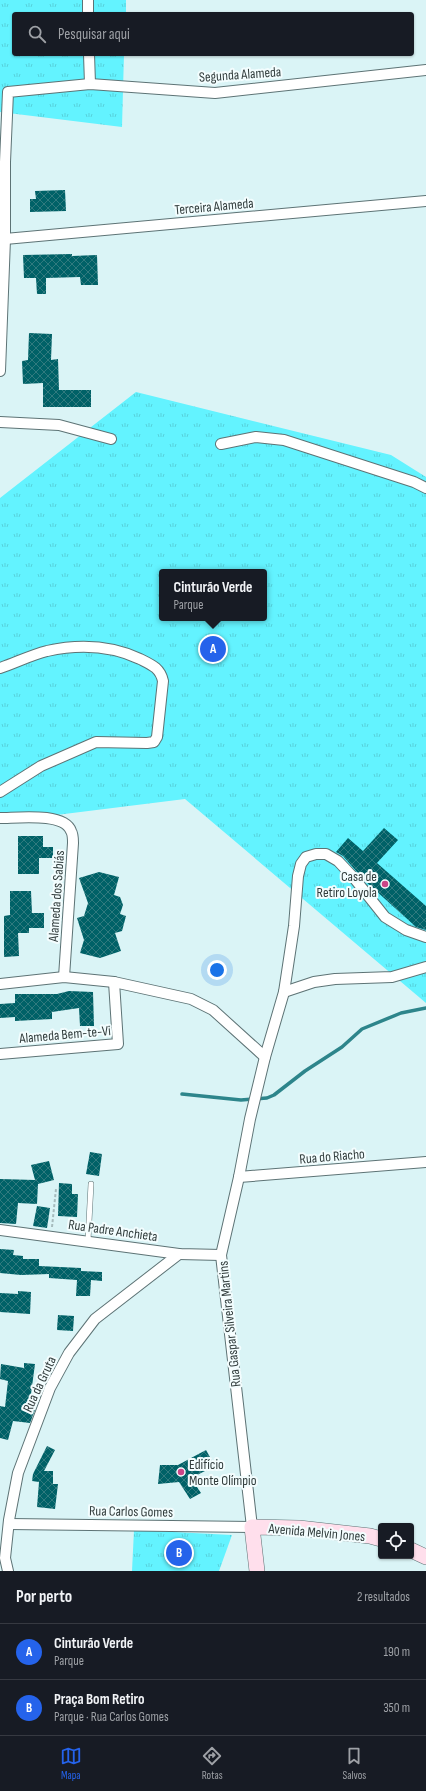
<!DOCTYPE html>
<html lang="pt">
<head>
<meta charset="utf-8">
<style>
  body { margin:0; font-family:"Sofia Sans Condensed",sans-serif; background:#20242c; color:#f1f3f6 }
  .controls { position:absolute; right:12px; bottom:12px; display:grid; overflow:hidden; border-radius:4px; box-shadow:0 1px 3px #0004 }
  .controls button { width:36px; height:36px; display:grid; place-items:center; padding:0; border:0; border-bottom:1px solid #363941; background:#171b24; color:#f1f3f6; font:20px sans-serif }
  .you { position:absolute; left:217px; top:970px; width:14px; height:14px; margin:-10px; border:3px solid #fff; border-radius:50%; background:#1a73e8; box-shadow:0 0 0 6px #1a73e833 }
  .badge { display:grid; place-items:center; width:26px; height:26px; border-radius:50%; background:#2563eb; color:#fff; font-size:13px; font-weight:700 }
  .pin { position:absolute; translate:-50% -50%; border:2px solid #fff; box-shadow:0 1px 4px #0006 }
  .popup { position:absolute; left:159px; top:569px; width:108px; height:52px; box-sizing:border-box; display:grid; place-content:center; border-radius:4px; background:#171b24; filter:drop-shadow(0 1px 3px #0005); font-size:13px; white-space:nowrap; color:#9ea1a6 }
  .popup b { font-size:15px; color:#f1f3f6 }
  .popup::after { content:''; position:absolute; left:50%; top:100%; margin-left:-8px; border:8px solid transparent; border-top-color:#171b24 }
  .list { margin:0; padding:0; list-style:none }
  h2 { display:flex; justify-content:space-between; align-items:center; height:52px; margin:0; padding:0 16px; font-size:17px }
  h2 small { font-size:13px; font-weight:400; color:#9ea1a6 }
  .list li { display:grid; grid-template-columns:26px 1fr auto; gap:12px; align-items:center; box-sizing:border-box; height:56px; padding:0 16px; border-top:1px solid #363941 }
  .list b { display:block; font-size:15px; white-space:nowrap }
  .list p { margin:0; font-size:13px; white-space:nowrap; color:#9ea1a6 }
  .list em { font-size:13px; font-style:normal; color:#9ea1a6 }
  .icon { flex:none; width:22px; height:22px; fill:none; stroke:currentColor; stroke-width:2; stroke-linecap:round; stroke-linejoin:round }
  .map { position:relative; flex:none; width:426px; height:1571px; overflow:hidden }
  .search { position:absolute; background:#171b24; box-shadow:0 1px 3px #0004; left:12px; right:12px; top:12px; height:44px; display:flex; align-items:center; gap:10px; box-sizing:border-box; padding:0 14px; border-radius:4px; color:#9ea1a6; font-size:15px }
  .sheet { height:164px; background:#171b24 }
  nav { display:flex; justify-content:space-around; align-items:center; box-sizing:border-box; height:56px; border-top:1px solid #363941; background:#171b24; font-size:11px; color:#9ea1a6 }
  nav a { display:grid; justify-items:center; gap:2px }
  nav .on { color:#2563eb }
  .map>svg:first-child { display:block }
  .park { fill:url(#park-tufts); fill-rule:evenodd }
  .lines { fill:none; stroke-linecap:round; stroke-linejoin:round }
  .stream { stroke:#2d858b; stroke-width:3.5 }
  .building { fill:url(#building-cross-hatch) }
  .lane-casing { stroke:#5d7375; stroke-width:6 }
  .street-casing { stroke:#5d7375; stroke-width:12 }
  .secondary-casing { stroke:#5d7375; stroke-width:16 }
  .path { stroke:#a6bbbd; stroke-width:2; stroke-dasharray:3 2; stroke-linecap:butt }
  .lane { stroke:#fff; stroke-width:5 }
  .street { stroke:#fff; stroke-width:10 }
  .secondary { stroke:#ffdfec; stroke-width:15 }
  .poi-dot { fill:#cb4587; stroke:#f3fdfe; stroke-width:1.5 }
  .labels { text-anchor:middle; stroke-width:4; stroke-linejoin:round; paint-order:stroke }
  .street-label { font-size:14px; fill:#323d3d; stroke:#f3fdfe }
  .poi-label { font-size:14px; fill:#323d3d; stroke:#f3fdfe; text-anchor:end }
</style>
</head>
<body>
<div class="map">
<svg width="426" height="1571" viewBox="0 0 426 1571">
  <defs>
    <pattern id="park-tufts" width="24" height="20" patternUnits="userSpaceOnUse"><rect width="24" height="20" fill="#63f3ff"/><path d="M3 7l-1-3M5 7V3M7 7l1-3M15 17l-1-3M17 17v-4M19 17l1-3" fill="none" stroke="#56d1db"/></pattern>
    <pattern id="building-cross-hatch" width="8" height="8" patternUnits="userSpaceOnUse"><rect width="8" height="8" fill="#006167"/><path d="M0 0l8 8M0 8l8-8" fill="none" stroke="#307a7e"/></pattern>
  </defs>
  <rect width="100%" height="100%" fill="#daf4f6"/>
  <g class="park">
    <polygon points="0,0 126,0 126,14 14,14 14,54 124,54 122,127 0,112"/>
    <path d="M136,392L391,455L426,477V1003L185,799L0,822V498ZM162,572H264V618H162Z"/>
    <polygon points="134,1530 232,1535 219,1571 132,1571"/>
  </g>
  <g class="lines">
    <polyline class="stream" points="182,1094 241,1100 267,1098 274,1095 305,1071 342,1047 362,1029 401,1013 426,1008"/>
  </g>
  <g class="building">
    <polygon points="65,190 66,211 30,212 30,199 36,199 35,191"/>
    <polygon points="72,254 72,256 97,255 98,285 81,285 80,277 46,278 46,294 37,294 36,278 24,278 23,255"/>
    <polygon points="29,333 52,334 51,360 58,359 59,390 91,390 91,407 43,407 43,383 23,384 22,361 28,360"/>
    <polygon points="384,828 398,840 377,863 426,906 426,930 416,927 364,880 343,856 336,852 348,838 363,851"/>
    <polygon points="18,836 43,836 43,847 53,847 53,858 39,858 39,874 18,874"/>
    <polygon points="99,872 119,877 114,895 120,897 123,905 120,914 126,916 122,931 115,933 121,951 100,958 80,953 84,940 77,918 84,916 88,903 79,878"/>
    <polygon points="10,891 31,891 32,913 44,913 44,928 29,928 29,933 18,933 19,956 4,957 4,916 10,915"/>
    <polygon points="69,991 93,992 94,1026 80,1026 79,1008 52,1012 52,1019 15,1021 15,1017 0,1018 0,1004 15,1003 15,994 57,994"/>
    <polygon points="90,1152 102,1154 99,1176 86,1174"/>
    <polygon points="49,1161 54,1180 38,1184 37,1204 18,1203 16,1224 0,1223 0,1179 35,1180 31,1165"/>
    <polygon points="59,1183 72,1184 72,1194 78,1194 77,1217 58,1216"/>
    <polygon points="37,1206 50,1208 47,1228 33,1226"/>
    <polygon points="0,1249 14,1250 13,1255 23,1256 23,1259 39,1259 39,1266 81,1268 81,1271 102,1272 102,1281 91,1280 90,1296 76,1296 77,1280 49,1278 49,1274 21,1275 0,1273"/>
    <polygon points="18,1291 31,1292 30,1314 0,1312 0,1293 18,1294"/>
    <polygon points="58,1315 74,1316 73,1331 57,1330"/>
    <polygon points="24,1363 35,1364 29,1409 35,1410 30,1423 13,1421 8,1440 0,1438 0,1406 5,1407 8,1381 0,1379 1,1364 24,1368"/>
    <polygon points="47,1446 55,1450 44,1471 53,1471 53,1484 58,1484 55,1509 37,1507 39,1482 32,1481 33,1474"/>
    <polygon points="206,1450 215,1466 191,1478 201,1493 190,1499 179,1482 158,1484 160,1465 178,1465"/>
  </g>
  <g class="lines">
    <g class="lane-casing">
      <polyline id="lane" points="88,1240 91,1184"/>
    </g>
    <g class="street-casing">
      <g id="street">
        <polyline points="88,14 88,0"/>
        <polyline points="89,54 90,84"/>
        <polyline points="5,239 426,201"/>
        <polyline points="0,371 5,239 5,162 8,92 90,84 215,93 426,70"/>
        <polyline points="0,422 59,425 111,439"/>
        <polyline points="221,444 256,437 284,440 414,482 426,488"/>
        <path d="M0,668C15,663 31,655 47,651C79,644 110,645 140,659C152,665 160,668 163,681L157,737L154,742L147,743L96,742L41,766L0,792"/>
        <path d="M0,818C17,818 64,812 71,831C73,834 73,839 73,843L64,977"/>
        <polyline points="0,984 64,977 114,982 191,999 213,1010 265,1057"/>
        <polyline points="284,992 314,982 335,979 392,977 426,967"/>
        <polyline points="0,1054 118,1044 114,982"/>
        <polyline points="239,1177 426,1162"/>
        <polyline points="0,1230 179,1254 221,1255"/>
        <polyline points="9,1524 252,1527 221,1255 239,1177 250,1119 265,1057 284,992 294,926 298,876 301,864 306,857 316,854 326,854 338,861 354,878 385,917 406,930 426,937"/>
        <polyline points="8,1571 5,1558 9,1520 18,1473 50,1388 69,1353 95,1319 179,1254"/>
      </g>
    </g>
    <g class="secondary-casing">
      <g id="secondary">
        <polyline points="411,1550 426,1557"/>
        <polyline points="257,1571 252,1527 299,1528 370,1536 381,1539"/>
      </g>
    </g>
    <polyline class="path" points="52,1227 56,1189"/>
    <use href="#lane" class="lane"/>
    <use href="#street" class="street"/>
    <use href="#secondary" class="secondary"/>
  </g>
  <g class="poi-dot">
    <circle cx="385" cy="884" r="4"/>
    <circle cx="181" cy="1472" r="4"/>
  </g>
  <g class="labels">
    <g class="street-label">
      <text transform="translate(240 74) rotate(-4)" y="5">Segunda Alameda</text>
      <text transform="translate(214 206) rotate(-5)" y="5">Terceira Alameda</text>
      <text transform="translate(56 896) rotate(-86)" y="5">Alameda dos Sabiás</text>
      <text transform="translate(65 1034) rotate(-5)" y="5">Alameda Bem-te-Vi</text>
      <text transform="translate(332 1156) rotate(-5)" y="5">Rua do Riacho</text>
      <text transform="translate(113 1230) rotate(8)" y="5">Rua Padre Anchieta</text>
      <text transform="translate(229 1324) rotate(-96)" y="5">Rua Gaspar Silveira Martins</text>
      <text transform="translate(39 1384) rotate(-65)" y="5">Rua da Gruta</text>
      <text transform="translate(131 1511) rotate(1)" y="5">Rua Carlos Gomes</text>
      <text transform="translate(317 1532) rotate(5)" y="5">Avenida Melvin Jones</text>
    </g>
    <g class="poi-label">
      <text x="377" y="881">Casa de<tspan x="377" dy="16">Retiro Loyola</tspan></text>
      <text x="189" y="1469" text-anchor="start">Edifício<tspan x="189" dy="16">Monte Olímpio</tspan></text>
    </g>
  </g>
</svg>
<div class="controls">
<button><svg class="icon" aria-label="locate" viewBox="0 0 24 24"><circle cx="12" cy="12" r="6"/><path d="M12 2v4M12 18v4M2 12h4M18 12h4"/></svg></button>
</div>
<div class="you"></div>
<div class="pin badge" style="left:213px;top:649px">A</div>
<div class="popup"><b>Cinturão Verde</b>Parque</div>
<div class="pin badge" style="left:179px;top:1553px">B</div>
<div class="search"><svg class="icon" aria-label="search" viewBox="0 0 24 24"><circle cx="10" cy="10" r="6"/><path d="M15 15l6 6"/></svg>Pesquisar aqui</div>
</div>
<section class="sheet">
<h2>Por perto<small>2 resultados</small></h2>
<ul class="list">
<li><span class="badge">A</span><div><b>Cinturão Verde</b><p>Parque</p></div><em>190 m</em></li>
<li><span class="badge">B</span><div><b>Praça Bom Retiro</b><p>Parque · Rua Carlos Gomes</p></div><em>350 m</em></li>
</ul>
</section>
<nav>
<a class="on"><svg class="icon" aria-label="map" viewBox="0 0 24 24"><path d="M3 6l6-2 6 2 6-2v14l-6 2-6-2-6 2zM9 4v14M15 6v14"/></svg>Mapa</a>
<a><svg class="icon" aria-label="directions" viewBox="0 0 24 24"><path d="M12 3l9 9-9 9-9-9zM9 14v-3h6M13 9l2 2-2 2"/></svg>Rotas</a>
<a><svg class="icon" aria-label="saved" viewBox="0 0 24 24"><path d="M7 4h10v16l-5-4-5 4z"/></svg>Salvos</a>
</nav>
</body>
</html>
